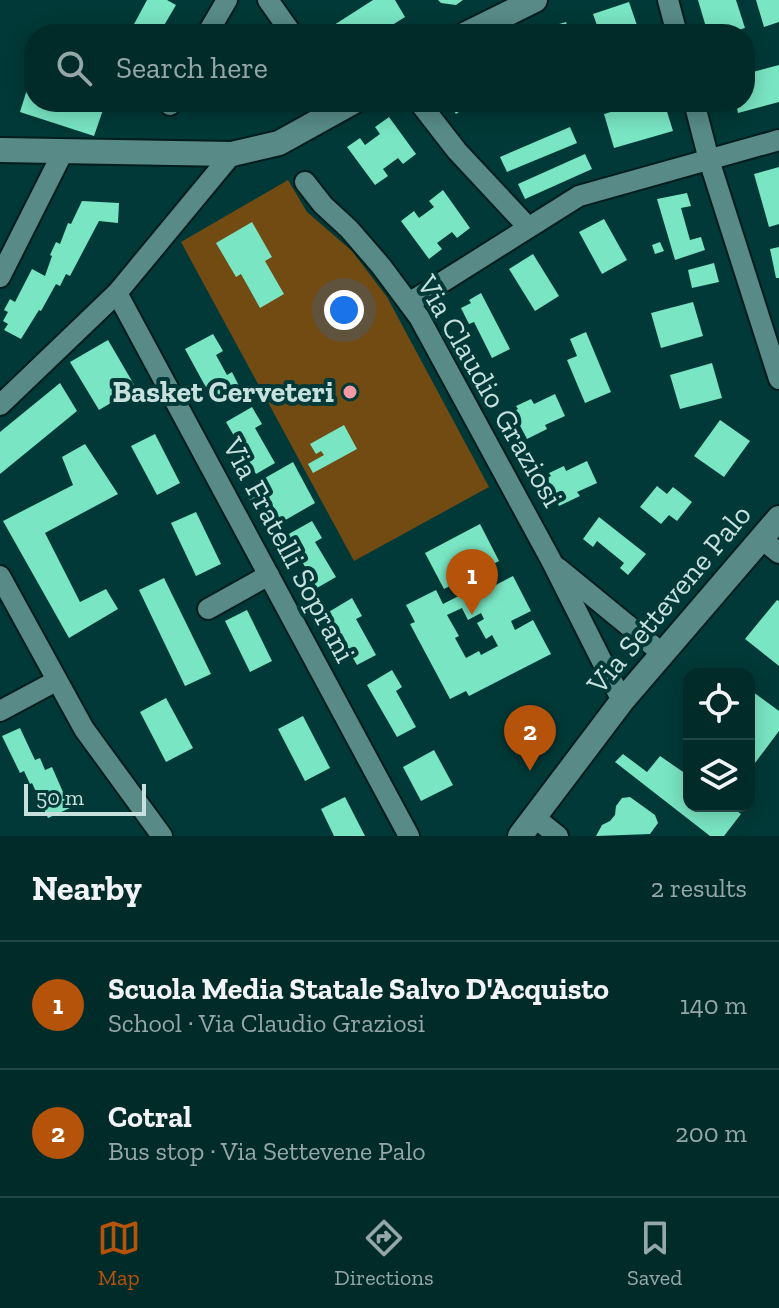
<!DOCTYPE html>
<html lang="en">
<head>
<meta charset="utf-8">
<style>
  body { margin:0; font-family:"Zilla Slab",serif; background:#0a3331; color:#f1f3f6 }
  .controls { position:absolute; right:24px; bottom:24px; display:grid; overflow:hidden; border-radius:16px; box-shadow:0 4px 20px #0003 }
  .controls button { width:72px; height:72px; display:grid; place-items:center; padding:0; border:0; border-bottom:2px solid #224746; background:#002b29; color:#f1f3f6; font:40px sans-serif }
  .scale { position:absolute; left:24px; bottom:20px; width:122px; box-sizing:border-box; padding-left:8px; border:4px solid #c6e0de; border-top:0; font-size:22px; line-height:28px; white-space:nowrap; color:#c6e0de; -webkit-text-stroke:6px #003937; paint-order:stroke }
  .you { position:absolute; left:344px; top:310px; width:28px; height:28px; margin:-20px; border:6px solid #fff; border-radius:50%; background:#1a73e8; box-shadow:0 0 0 12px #1a73e833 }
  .badge { display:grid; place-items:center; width:52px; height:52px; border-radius:50%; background:#b45309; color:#fff; font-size:26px; font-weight:700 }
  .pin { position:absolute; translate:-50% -66px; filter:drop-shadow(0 2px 4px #0008) }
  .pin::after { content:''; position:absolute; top:42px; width:28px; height:24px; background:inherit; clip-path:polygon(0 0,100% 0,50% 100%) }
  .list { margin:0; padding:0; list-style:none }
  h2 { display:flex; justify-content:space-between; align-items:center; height:104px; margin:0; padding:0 32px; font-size:34px }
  h2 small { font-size:26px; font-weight:400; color:#95a7a8 }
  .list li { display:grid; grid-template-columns:52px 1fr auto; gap:24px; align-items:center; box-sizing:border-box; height:128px; padding:0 32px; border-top:2px solid #224746 }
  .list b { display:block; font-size:30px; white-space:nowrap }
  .list p { margin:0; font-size:26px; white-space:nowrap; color:#95a7a8 }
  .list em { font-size:26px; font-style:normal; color:#95a7a8 }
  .icon { flex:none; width:44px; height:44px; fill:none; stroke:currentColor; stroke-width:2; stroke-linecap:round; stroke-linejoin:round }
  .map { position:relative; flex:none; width:779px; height:836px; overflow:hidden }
  .search { position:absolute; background:#002b29; box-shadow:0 4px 20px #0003; left:24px; right:24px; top:24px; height:88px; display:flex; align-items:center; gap:20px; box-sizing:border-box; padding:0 28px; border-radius:32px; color:#95a7a8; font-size:30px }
  .sheet { height:360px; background:#002b29 }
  nav { display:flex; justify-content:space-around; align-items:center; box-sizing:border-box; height:112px; border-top:2px solid #224746; background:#002b29; font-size:22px; color:#95a7a8 }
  nav a { display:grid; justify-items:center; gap:4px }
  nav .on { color:#b45309 }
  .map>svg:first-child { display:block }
  .green { fill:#724b13 }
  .building { fill:#79e5c3; fill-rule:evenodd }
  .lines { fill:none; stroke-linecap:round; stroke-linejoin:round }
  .street-casing { stroke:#031d1c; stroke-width:24 }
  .secondary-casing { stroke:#031d1c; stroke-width:28 }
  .street { stroke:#588b88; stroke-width:20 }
  .secondary { stroke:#588b88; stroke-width:24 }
  .poi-dot { fill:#f49aa6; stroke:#003937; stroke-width:3 }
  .labels { text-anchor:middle; stroke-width:8; stroke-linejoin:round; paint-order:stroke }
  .street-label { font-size:30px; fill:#c6e0de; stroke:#003937 }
  .poi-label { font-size:30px; font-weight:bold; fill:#c6e0de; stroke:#003937; text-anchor:end }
</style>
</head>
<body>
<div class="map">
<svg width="779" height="836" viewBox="0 0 779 836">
  <rect width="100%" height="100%" fill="#003937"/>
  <polygon class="green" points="288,180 307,212 352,251 387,297 489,487 354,561 181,242"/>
  <g class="building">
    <polygon points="147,0 167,0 176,5 159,34 147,34 133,26"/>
    <polygon points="373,0 395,0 405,17 378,34 320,34"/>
    <polygon points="438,0 463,0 456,5 441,3"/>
    <polygon points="698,0 736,0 745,28 725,34 708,34"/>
    <polygon points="756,0 779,0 779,22 764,27"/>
    <polygon points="629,2 640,34 600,34 593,14"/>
    <polygon points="566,22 570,34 528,34 528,33"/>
    <polygon points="779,65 779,102 738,113 736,102 745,102 745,74"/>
    <polygon points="29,83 34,85 34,102 87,102 104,107 94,136 20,112"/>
    <polygon points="448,102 474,102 456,114"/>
    <polygon points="645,102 664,102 673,131 614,148 604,114"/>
    <polygon points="389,117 416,154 403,164 398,158 383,169 388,176 375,185 347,147 360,138 365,145 380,134 375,127"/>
    <polygon points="570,127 577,143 507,172 500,157"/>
    <polygon points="585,154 592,169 525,199 518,184"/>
    <polygon points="779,167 779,224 769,227 754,174"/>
    <polygon points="443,190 470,228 457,238 452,232 437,243 442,249 429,259 401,221 414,211 419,218 434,207 429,201"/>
    <polygon points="687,193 691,206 681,208 690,240 701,237 705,250 675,260 657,199"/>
    <polygon points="82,201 119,203 118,223 99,221 70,276 66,274 60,286 56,284 41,311 39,310 21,339 4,330 8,324 3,321 8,312 4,310 10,299 15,302 32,269 45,276 52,256 50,255 56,242 60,244 68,223 71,224"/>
    <polygon points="604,219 627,260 602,274 579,232"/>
    <polygon points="252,222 272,257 265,261 284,294 260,308 241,274 236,277 216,243"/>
    <polygon points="660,242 664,251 655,254 652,245"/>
    <polygon points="779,247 779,278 776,278 770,249"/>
    <polygon points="533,254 559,296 535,311 509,269"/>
    <polygon points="714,263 719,282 692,288 688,270"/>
    <polygon points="481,293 510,349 492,358 474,322 469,324 461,308 471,303 469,300"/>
    <polygon points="693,302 703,336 661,348 651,313"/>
    <polygon points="586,332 611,392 585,403 567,360 577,356 570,339"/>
    <polygon points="213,334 223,351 216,355 227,375 232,372 241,390 215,404 185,349"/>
    <polygon points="108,340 136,388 99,410 70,362"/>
    <polygon points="712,363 722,398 680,409 670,375"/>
    <polygon points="60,383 77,411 0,474 0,432"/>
    <polygon points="555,394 565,416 545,425 547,429 527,439 513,412 518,409 516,406 531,399 534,404"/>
    <polygon points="252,407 262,424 255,428 275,463 256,474 226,422"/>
    <polygon points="720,420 750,441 724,477 694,456"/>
    <polygon points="344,425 357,449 313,473 308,464 324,455 321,451 316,454 310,444"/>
    <polygon points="155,434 180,483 157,495 131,446"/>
    <polygon points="85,444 118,494 45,533 80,602 106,589 118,609 69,638 3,521 73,485 62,457"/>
    <polygon points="587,461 597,483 577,492 580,496 559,506 546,479 551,476 549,473 564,466 566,471"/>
    <polygon points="293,462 315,503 268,530 261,518 275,510 269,499 254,508 244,490"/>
    <polygon points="657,486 667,494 673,487 692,502 677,521 669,515 661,524 640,507"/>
    <polygon points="196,512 221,564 196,576 171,523"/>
    <polygon points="599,517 646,554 628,575 620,568 624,563 597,541 593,547 583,539"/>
    <polygon points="312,521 322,538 315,542 336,577 317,588 287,535"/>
    <polygon points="480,524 499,561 444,589 425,553"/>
    <path d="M513,576L531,611L511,621L515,630L533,620L551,654L469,696L466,691L450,699L410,624L415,622L406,605L436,590L443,604L488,581L492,587ZM462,608L468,620L481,613L484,619L477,623L486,639L492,635L498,646L481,655L479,651L466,658L455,638L459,636L447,615Z"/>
    <polygon points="164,578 211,674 185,686 139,590"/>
    <polygon points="352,598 362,616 356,619 376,655 357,665 327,613"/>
    <polygon points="777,600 779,601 779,666 745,639"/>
    <polygon points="247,610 272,661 250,672 225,621"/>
    <polygon points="392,670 402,687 396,691 416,727 397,737 367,685"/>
    <polygon points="749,689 779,711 779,731 749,771"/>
    <polygon points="166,698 193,748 166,762 140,712"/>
    <polygon points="303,716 330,768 305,781 278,729"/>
    <polygon points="20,728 35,760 40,758 45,770 52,767 70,808 48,818 32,783 30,784 24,771 20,773 2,736"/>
    <polygon points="434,750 453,785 421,801 403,767"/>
    <polygon points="623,754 647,772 660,756 689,776 689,806 730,806 741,814 724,836 710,836 615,762"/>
    <polygon points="345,797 365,836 334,836 321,809"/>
    <polygon points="630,797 655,815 658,823 650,834 596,836 602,825 610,821 615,815 616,806 622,798"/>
  </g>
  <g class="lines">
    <g class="street-casing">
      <g id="street">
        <polyline points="268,0 292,34"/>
        <polyline points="668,0 677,34"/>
        <polyline points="207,34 227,0"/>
        <polyline points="419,102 457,151 528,227"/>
        <polyline points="694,102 709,160 779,379"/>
        <polyline points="170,105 172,102"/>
        <polyline points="305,182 323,205 349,229 381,266 419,317 552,562 622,701"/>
        <polyline points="0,277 63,152"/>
        <polyline points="117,293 409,836"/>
        <polyline points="409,303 579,196 779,140"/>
        <polyline points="0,405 117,293 232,154"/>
        <polyline points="760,538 779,553"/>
        <polyline points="558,568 663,654"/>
        <polyline points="0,576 84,729 162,836"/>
        <polyline points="208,609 269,575"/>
        <polyline points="0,711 56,681"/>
        <polyline points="534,817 558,836"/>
      </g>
    </g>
    <g class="secondary-casing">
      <g id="secondary">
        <polyline points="466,34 535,0"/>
        <polyline points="0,150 232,154 279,143 353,102"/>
        <polyline points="520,836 622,701 779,518"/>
      </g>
    </g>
    <use href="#street" class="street"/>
    <use href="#secondary" class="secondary"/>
  </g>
  <circle class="poi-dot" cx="350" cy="392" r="8"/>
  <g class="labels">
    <g class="street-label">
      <text transform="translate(490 391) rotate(60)" y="10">Via Claudio Graziosi</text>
      <text transform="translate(289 550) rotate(62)" y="10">Via Fratelli Soprani</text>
      <text transform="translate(669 599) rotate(-50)" y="10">Via Settevene Palo</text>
    </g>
    <g class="poi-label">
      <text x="334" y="402">Basket Cerveteri</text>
    </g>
  </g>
</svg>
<div class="controls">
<button><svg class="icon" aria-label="locate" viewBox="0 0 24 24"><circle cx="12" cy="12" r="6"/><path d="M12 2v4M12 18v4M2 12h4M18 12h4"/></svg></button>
<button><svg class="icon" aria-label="layers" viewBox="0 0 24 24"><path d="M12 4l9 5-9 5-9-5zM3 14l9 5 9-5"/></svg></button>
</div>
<div class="scale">50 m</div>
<div class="you"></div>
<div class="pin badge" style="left:472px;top:615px">1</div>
<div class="pin badge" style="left:530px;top:771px">2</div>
<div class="search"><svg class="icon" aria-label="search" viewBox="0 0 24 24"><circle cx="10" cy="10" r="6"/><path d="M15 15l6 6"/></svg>Search here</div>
</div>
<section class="sheet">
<h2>Nearby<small>2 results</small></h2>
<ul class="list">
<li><span class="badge">1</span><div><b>Scuola Media Statale Salvo D'Acquisto</b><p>School · Via Claudio Graziosi</p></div><em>140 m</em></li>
<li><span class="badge">2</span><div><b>Cotral</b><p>Bus stop · Via Settevene Palo</p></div><em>200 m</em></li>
</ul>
</section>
<nav>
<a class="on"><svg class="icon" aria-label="map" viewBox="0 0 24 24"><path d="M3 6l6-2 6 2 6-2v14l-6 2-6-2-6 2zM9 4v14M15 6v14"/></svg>Map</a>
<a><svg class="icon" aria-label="directions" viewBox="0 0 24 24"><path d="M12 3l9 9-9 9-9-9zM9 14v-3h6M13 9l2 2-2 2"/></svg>Directions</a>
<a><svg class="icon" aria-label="saved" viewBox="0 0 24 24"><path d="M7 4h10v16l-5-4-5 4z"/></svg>Saved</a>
</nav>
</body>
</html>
